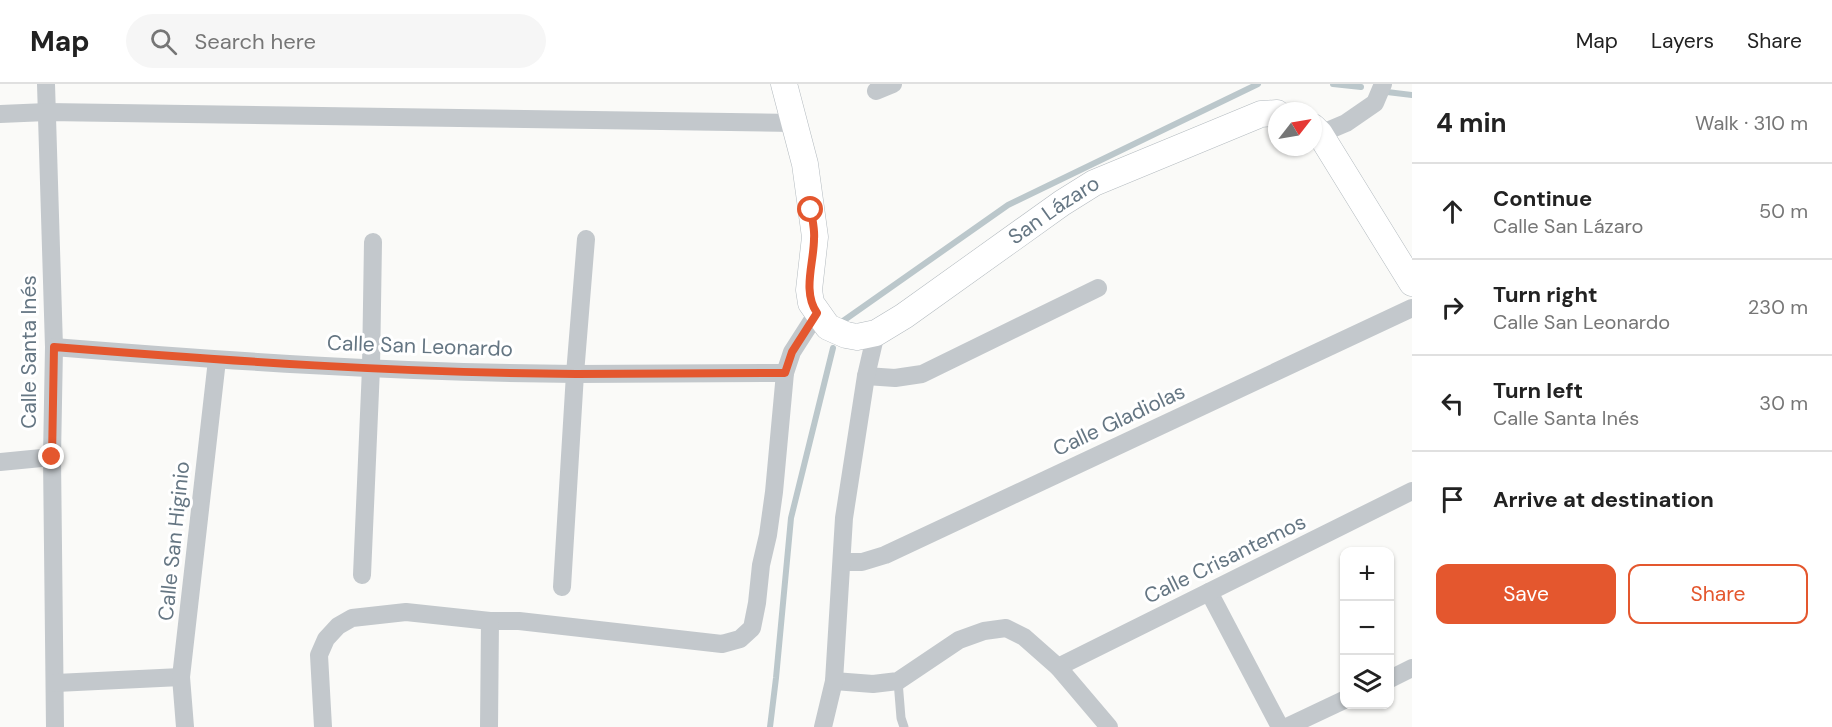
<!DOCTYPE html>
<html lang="en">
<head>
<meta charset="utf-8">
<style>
  body { margin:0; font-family:"DM Sans",sans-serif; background:#f6f6f6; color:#222 }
  .controls { position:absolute; right:18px; bottom:18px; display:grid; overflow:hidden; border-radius:12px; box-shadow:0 2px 4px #0004 }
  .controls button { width:54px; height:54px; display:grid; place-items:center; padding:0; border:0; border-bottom:2px solid #e0e0e0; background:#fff; color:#222; font:30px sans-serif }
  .compass { position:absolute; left:1268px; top:18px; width:54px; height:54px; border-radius:50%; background:#fff; box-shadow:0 2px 4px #0004; rotate:59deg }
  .stop { position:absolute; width:18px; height:18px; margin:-14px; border:4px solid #e4572e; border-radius:50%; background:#fff }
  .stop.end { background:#e4572e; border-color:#fff; box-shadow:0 2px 6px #0008 }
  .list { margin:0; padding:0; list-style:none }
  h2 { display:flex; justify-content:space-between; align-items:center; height:78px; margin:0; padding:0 24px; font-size:26px }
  h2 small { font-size:20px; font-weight:400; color:#767676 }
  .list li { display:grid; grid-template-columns:39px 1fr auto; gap:18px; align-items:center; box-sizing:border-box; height:96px; padding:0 24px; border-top:2px solid #e0e0e0 }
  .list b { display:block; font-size:22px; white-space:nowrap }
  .list p { margin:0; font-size:20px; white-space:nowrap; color:#767676 }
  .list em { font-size:20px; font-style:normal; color:#767676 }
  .actions { display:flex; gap:12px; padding:18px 24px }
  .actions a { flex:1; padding:14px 0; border:2px solid #e4572e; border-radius:12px; text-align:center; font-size:21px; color:#e4572e }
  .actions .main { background:#e4572e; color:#fff }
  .icon { flex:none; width:33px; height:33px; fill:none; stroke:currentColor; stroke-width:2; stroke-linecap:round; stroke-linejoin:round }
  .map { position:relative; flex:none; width:1412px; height:643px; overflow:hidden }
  header { display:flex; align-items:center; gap:36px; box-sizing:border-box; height:84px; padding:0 30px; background:#fff; border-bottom:2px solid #e0e0e0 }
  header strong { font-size:28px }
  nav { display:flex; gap:33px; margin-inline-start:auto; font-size:21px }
  .search { width:420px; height:54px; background:#f6f6f6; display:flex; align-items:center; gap:15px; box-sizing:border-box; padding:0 21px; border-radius:33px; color:#767676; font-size:22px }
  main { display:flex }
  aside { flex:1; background:#fff }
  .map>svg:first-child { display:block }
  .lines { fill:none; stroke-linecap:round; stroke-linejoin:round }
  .stream { stroke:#bbc7cb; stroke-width:6 }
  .secondary-casing { stroke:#b3babf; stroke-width:27 }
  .service { stroke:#c3c8cc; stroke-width:9 }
  .minor { stroke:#c3c8cc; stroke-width:18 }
  .secondary { stroke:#fff; stroke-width:26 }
  .route { stroke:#e4572e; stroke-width:8 }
  .labels { text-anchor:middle; stroke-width:6; stroke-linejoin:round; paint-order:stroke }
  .street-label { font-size:21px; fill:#657683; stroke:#fff }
</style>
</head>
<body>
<header>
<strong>Map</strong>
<div class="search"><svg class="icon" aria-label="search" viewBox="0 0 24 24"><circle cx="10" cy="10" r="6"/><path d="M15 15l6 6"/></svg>Search here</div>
<nav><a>Map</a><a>Layers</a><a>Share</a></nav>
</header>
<main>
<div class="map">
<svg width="1412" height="643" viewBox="0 0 1412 643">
  <rect width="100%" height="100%" fill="#fafaf8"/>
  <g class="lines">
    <g class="stream">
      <polyline points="1333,0 1361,3"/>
      <polyline points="1387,8 1412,11"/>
      <polyline points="843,237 1008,121 1258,0"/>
      <polyline points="770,643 776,594 791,434 833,264"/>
    </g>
    <g class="secondary-casing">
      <g id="secondary">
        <path id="s1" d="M784,0L805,80L815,153L809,206L811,219L828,243L846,251L857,253L876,249L904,232L1062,119L1094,99L1261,30L1277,29"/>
        <polyline points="1313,43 1320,50 1412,199"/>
      </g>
    </g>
    <polyline class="service" points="898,597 901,634 904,643"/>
    <g class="minor">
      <polyline points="46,0 54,263 52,373 55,643"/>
      <polyline points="876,7 893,0"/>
      <polyline points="0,30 47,28 795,39"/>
      <polyline points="1320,50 1346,39 1375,19 1383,0"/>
      <path d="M54,263C228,277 402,289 576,290C645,290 715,289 785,289"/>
      <polyline points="866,292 895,294 922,290 1098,204"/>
      <polyline points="0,378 52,373"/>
      <polyline points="842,478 862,478 885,471 1412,224"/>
      <polyline points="362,491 371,284 373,158"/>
      <polyline points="562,503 575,290 586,155"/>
      <polyline points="1209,508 1280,643"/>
      <polyline points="1058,583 1412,407"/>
      <polyline points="1390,595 1412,584"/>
      <polyline points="834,597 873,600 898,597 959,556 984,547 1006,544 1024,553 1058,583 1109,643"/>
      <polyline points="56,599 181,593"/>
      <polyline points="185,643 181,593 217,276"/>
      <polyline points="323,643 319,571 326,555 338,542 352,534 406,528 490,537 519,537 722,560 740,555 752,544 757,519 761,481 768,451 774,408 785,289 792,268 817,229"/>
      <polyline points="489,643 490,537"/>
      <polyline points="823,643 834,597 844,434 866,292 876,249"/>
      <polyline points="1287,643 1344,616"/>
    </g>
    <use href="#secondary" class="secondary"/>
  </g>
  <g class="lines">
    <path class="route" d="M52,373L54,263C228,277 401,289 576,290C645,290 715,289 785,289L792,268L817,229C802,207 814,179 814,155C815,145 812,135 811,126"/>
  </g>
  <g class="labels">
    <g class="street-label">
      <text dy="7" stroke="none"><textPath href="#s1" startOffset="519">San Lázaro</textPath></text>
      <text transform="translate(420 262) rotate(2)" y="7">Calle San Leonardo</text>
      <text transform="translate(29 268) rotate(-90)" y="7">Calle Santa Inés</text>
      <text transform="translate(1119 336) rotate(-25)" y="7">Calle Gladiolas</text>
      <text transform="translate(174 457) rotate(-84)" y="7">Calle San Higinio</text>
      <text transform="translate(1225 475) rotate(-26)" y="7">Calle Crisantemos</text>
    </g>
  </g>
</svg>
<div class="controls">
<button>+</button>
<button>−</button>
<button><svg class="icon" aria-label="layers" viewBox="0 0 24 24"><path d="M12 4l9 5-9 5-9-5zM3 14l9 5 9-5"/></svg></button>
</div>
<svg class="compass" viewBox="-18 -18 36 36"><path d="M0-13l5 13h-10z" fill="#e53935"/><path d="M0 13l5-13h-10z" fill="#767676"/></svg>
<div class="stop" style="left:811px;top:126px"></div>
<div class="stop end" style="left:52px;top:373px"></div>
</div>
<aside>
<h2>4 min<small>Walk · 310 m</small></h2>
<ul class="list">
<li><svg class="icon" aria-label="ahead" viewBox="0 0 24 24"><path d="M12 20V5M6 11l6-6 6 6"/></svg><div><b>Continue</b><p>Calle San Lázaro</p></div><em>50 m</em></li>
<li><svg class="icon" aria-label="right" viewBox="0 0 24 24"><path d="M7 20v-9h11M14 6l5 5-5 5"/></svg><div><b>Turn right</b><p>Calle San Leonardo</p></div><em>230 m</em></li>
<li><svg class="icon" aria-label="left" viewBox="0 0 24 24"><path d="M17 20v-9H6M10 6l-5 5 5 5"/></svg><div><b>Turn left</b><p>Calle Santa Inés</p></div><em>30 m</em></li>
<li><svg class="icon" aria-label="arrive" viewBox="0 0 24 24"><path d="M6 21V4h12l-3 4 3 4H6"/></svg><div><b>Arrive at destination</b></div></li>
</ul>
<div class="actions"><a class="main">Save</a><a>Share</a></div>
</aside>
</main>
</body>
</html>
